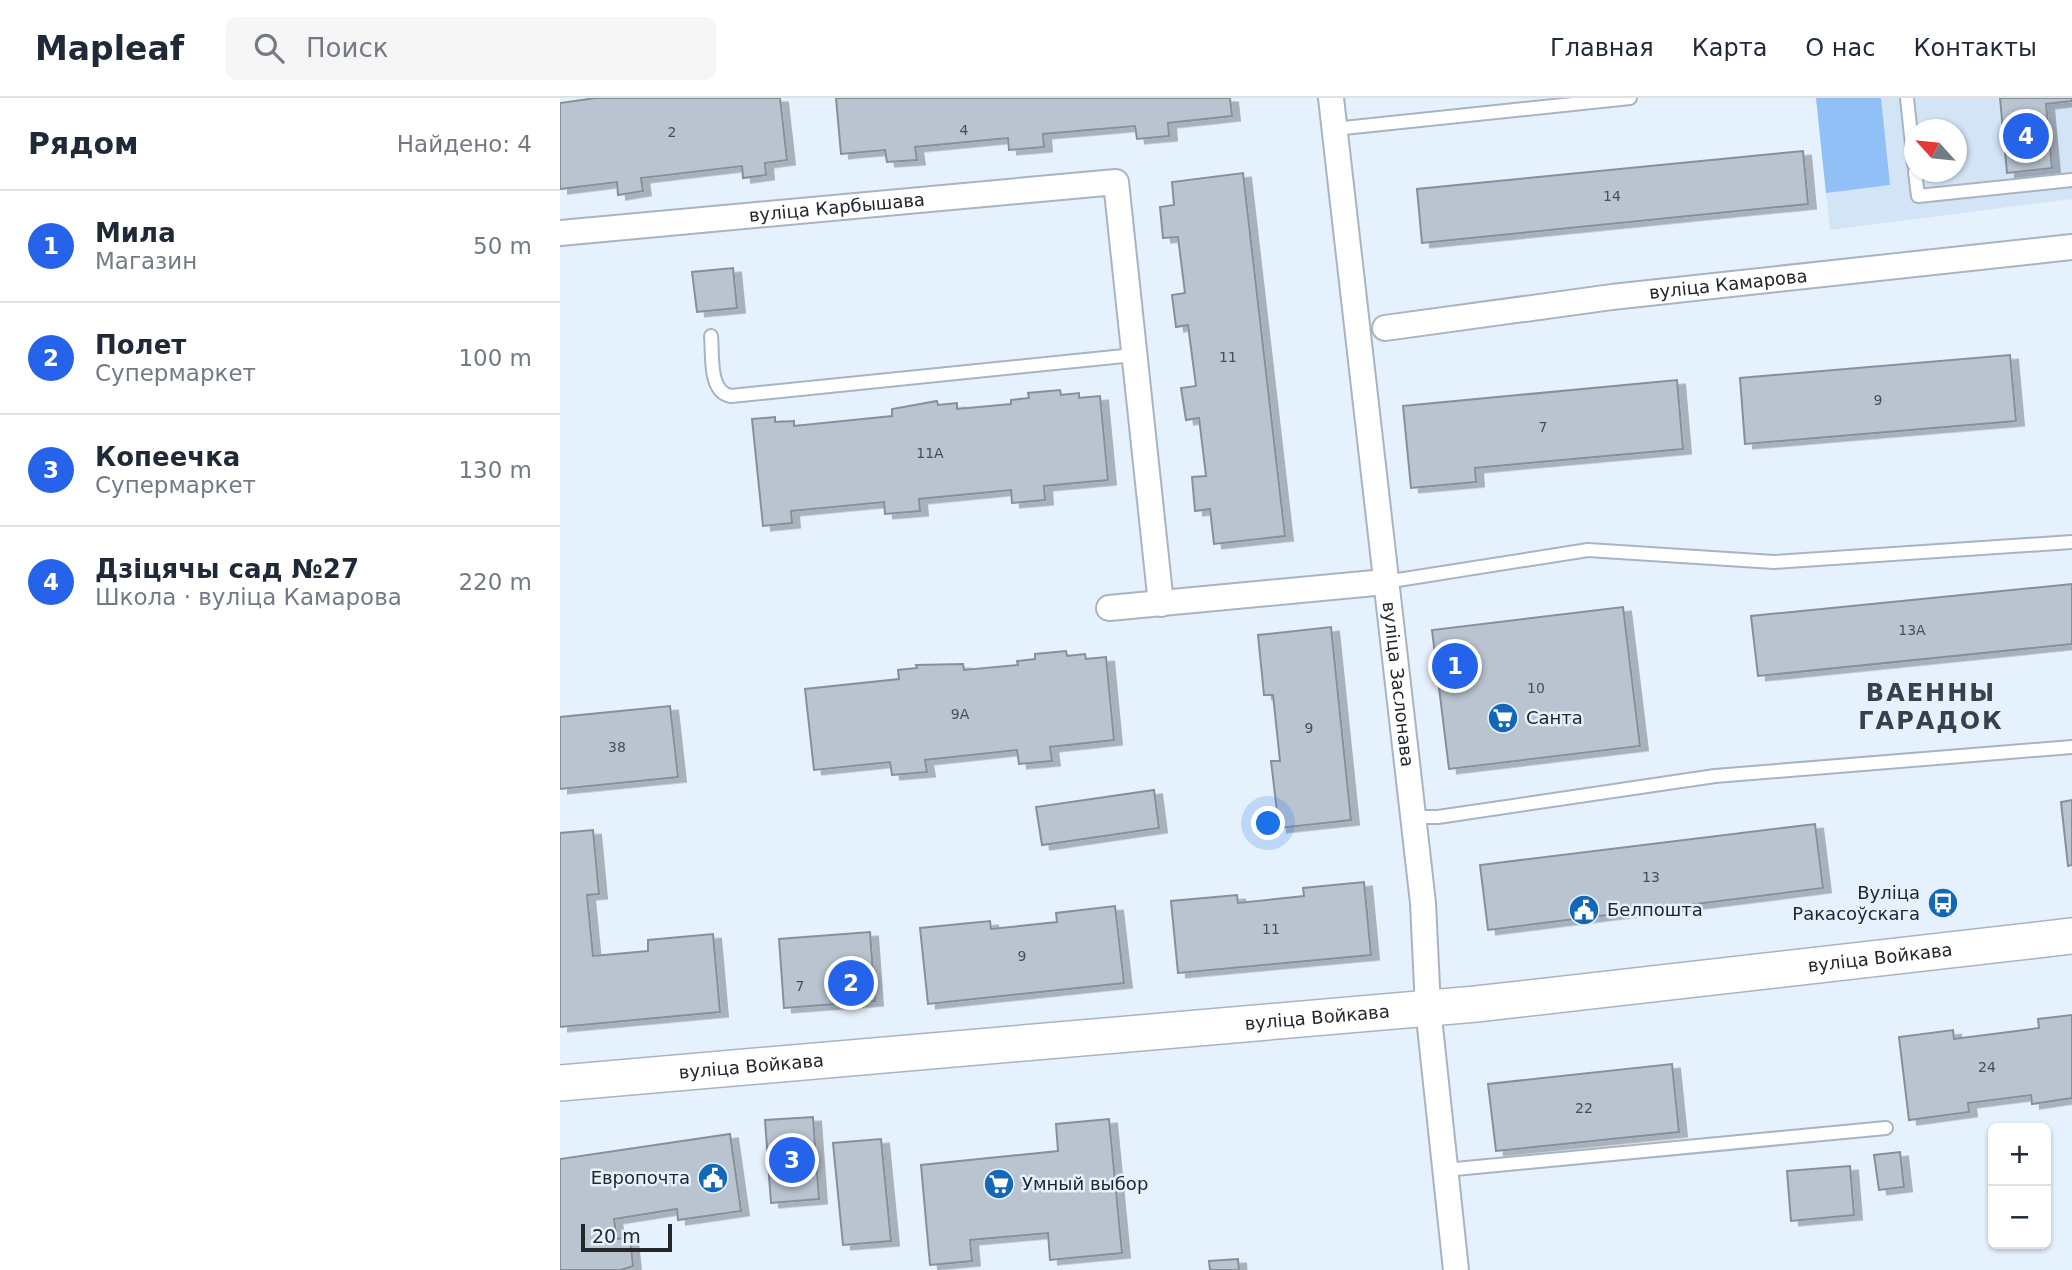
<!DOCTYPE html>
<html lang="ru">
<head>
<meta charset="utf-8">
<style>
  body { margin:0; font-family:"DejaVu Sans",sans-serif; background:#f6f6f7; color:#1f2937 }
  .controls { position:absolute; right:21px; bottom:21px; display:grid; overflow:hidden; border-radius:10px; box-shadow:0 2px 5px #0004 }
  .controls button { width:63px; height:63px; display:grid; place-items:center; padding:0; border:0; border-bottom:2px solid #e0e1e3; background:#fff; color:#1f2937; font:35px sans-serif }
  .compass { position:absolute; left:1344px; top:21px; width:63px; height:63px; border-radius:50%; background:#fff; box-shadow:0 2px 5px #0004; rotate:297deg }
  .scale { position:absolute; left:21px; bottom:18px; width:91px; box-sizing:border-box; padding-left:7px; border:4px solid #23272c; border-top:0; font-size:19px; line-height:24px; white-space:nowrap; color:#23272c; -webkit-text-stroke:5px #e6f1fe; paint-order:stroke }
  .you { position:absolute; left:709px; top:726px; width:24px; height:24px; margin:-18px; border:5px solid #fff; border-radius:50%; background:#1a73e8; box-shadow:0 0 0 10px #1a73e833 }
  .badge { display:grid; place-items:center; width:46px; height:46px; border-radius:50%; background:#2563eb; color:#fff; font-size:23px; font-weight:700 }
  .pin { position:absolute; translate:-50% -50%; border:4px solid #fff; box-shadow:0 2px 7px #0006 }
  .list { margin:0; padding:0; list-style:none }
  h2 { display:flex; justify-content:space-between; align-items:center; height:91px; margin:0; padding:0 28px; font-size:30px }
  h2 small { font-size:23px; font-weight:400; color:#747a83 }
  .list li { display:grid; grid-template-columns:46px 1fr auto; gap:21px; align-items:center; box-sizing:border-box; height:112px; padding:0 28px; border-top:2px solid #e0e1e3 }
  .list b { display:block; font-size:26px; white-space:nowrap }
  .list p { margin:0; font-size:23px; white-space:nowrap; color:#747a83 }
  .list em { font-size:23px; font-style:normal; color:#747a83 }
  .icon { flex:none; width:38px; height:38px; fill:none; stroke:currentColor; stroke-width:2; stroke-linecap:round; stroke-linejoin:round }
  .map { position:relative; flex:none; width:1512px; height:1172px; overflow:hidden }
  header { display:flex; align-items:center; gap:42px; box-sizing:border-box; height:98px; padding:0 35px; background:#fff; border-bottom:2px solid #e0e1e3 }
  header strong { font-size:33px }
  nav { display:flex; gap:38px; margin-inline-start:auto; font-size:24px }
  .search { width:490px; height:63px; background:#f6f6f7; display:flex; align-items:center; gap:18px; box-sizing:border-box; padding:0 24px; border-radius:10px; color:#747a83; font-size:26px }
  main { display:flex }
  aside { flex:1; background:#fff }
  .map>svg:first-child { display:block }
  .built { fill:#d4e4f7; fill-rule:evenodd }
  .green { fill:#91c0f6 }
  .building { fill:#b9c4d0; stroke:#86909b; stroke-width:2; filter:url(#shadow) }
  .lines { fill:none; stroke-linecap:round; stroke-linejoin:round }
  .lane-casing { stroke:#a9b4c0; stroke-width:16 }
  .street-casing { stroke:#a9b4c0; stroke-width:28 }
  .secondary-casing { stroke:#a9b4c0; stroke-width:38 }
  .lane { stroke:#fff; stroke-width:12 }
  .street { stroke:#fff; stroke-width:24 }
  .secondary { stroke:#fff; stroke-width:35 }
  .labels { text-anchor:middle; stroke-width:5; stroke-linejoin:round; paint-order:stroke }
  .number-label { font-size:14px; fill:#484e55 }
  .street-label { font-size:18px; fill:#23272c; stroke:#e6f1fe }
  .poi-label { font-size:18px; fill:#23272c; stroke:#e6f1fe; text-anchor:start }
  .district-label { font-size:24px; font-weight:bold; letter-spacing:2px; fill:#38414b; stroke:#e6f1fe }
</style>
</head>
<body>
<header>
<strong>Mapleaf</strong>
<div class="search"><svg class="icon" aria-label="search" viewBox="0 0 24 24"><circle cx="10" cy="10" r="6"/><path d="M15 15l6 6"/></svg>Поиск</div>
<nav><a>Главная</a><a>Карта</a><a>О нас</a><a>Контакты</a></nav>
</header>
<main>
<aside>
<h2>Рядом<small>Найдено: 4</small></h2>
<ul class="list">
<li><span class="badge">1</span><div><b>Мила</b><p>Магазин</p></div><em>50 m</em></li>
<li><span class="badge">2</span><div><b>Полет</b><p>Супермаркет</p></div><em>100 m</em></li>
<li><span class="badge">3</span><div><b>Копеечка</b><p>Супермаркет</p></div><em>130 m</em></li>
<li><span class="badge">4</span><div><b>Дзіцячы сад №27</b><p>Школа · вуліца Камарова</p></div><em>220 m</em></li>
</ul>
</aside>
<div class="map">
<svg width="1512" height="1172" viewBox="0 0 1512 1172">
  <defs>
    <filter id="shadow"><feDropShadow dx="8" dy="4.5" stdDeviation="0" flood-color="#0004"/></filter>
  </defs>
  <rect width="100%" height="100%" fill="#e6f1fe"/>
  <path class="built" d="M1256,0H1512V101L1270,132ZM1354,32H1396V74H1354Z"/>
  <polygon class="green" points="1256,0 1321,0 1330,87 1266,95"/>
  <g class="building">
    <polygon points="36,0 220,0 227,62 205,65 206,77 183,80 182,68 81,80 83,93 58,97 57,84 0,91 0,5"/>
    <polygon points="276,0 670,0 672,18 608,25 609,38 577,41 575,28 483,36 484,49 449,52 448,40 355,49 357,62 327,64 325,52 281,56"/>
    <polygon points="1440,0 1512,0 1512,3 1486,6 1492,70 1447,75"/>
    <polygon points="1243,53 1248,106 862,145 857,91"/>
    <polygon points="683,75 725,438 654,446 650,411 635,413 632,379 646,378 639,320 626,322 621,290 636,288 628,227 616,229 612,197 625,195 618,139 603,140 600,109 614,107 612,84"/>
    <polygon points="173,170 177,210 137,214 132,174"/>
    <polygon points="1450,257 1456,323 1185,346 1180,280"/>
    <polygon points="1117,282 1123,351 915,370 916,384 851,390 843,308"/>
    <polygon points="500,292 501,297 519,295 519,300 540,298 548,382 484,388 485,402 452,405 451,392 359,401 360,413 325,416 324,404 231,413 232,425 203,428 192,321 215,319 215,324 234,323 234,328 332,318 332,311 377,303 378,307 397,305 397,311 451,306 451,302 469,300 468,295"/>
    <polygon points="1512,486 1512,546 1198,578 1191,518"/>
    <polygon points="1063,509 1080,648 889,671 872,532"/>
    <polygon points="771,529 791,722 719,730 711,663 720,663 713,597 704,597 698,537"/>
    <polygon points="506,553 507,558 525,556 526,561 546,559 554,642 490,649 492,663 459,666 457,652 365,662 367,674 332,677 330,664 254,672 245,591 339,581 338,572 357,570 356,567 403,566 404,572 458,567 457,563 475,561 475,556"/>
    <polygon points="110,608 118,679 0,691 0,619"/>
    <polygon points="594,692 599,730 482,747 476,709"/>
    <polygon points="1512,702 1512,767 1508,768 1501,704"/>
    <polygon points="1255,726 1263,790 928,832 920,767"/>
    <polygon points="33,732 39,796 27,797 33,858 88,853 88,842 153,836 160,914 0,929 0,735"/>
    <polygon points="804,784 811,857 618,875 611,803 677,797 678,805 744,798 743,790"/>
    <polygon points="555,808 564,885 368,906 360,830 430,823 431,831 497,824 496,815"/>
    <polygon points="310,834 315,903 224,910 219,841"/>
    <polygon points="1512,917 1512,1000 1472,1006 1471,997 1408,1005 1409,1014 1349,1022 1339,939 1393,932 1394,941 1479,930 1478,921"/>
    <polygon points="1112,966 1119,1034 936,1053 928,986"/>
    <polygon points="253,1019 259,1101 211,1105 205,1022"/>
    <polygon points="549,1021 562,1155 490,1162 488,1135 410,1142 412,1163 370,1167 361,1067 498,1053 496,1026"/>
    <polygon points="170,1036 181,1113 118,1122 117,1111 54,1121 57,1141 70,1139 73,1168 61,1172 0,1172 0,1061"/>
    <polygon points="321,1041 331,1143 283,1147 273,1045"/>
    <polygon points="1340,1054 1344,1089 1319,1092 1314,1057"/>
    <polygon points="1290,1068 1294,1117 1231,1123 1227,1073"/>
    <polygon points="678,1161 679,1172 650,1172 649,1163"/>
  </g>
  <g class="lines">
    <g class="lane-casing">
      <g id="lane">
        <polyline points="1347,0 1354,66"/>
        <polyline points="774,31 1070,0"/>
        <polyline points="1355,74 1358,98 1512,82"/>
        <path d="M151,238C153,257 148,294 171,298L574,257"/>
        <polyline points="825,484 1028,452 1214,464 1512,444"/>
        <polyline points="853,719 878,719 1155,678 1512,649"/>
        <polyline points="885,1072 1326,1030"/>
      </g>
    </g>
    <g class="street-casing">
      <g id="street">
        <path id="s1" d="M771,0L863,805L868,910L896,1172"/>
        <path id="s2" d="M0,135L556,84L601,506"/>
        <path id="s3" d="M825,230L1052,199L1512,149"/>
        <polyline points="549,510 825,484"/>
      </g>
    </g>
    <g class="secondary-casing">
      <g id="secondary">
        <path id="s4" d="M0,985L916,906L1512,838"/>
      </g>
    </g>
    <use href="#lane" class="lane"/>
    <use href="#street" class="street"/>
    <use href="#secondary" class="secondary"/>
  </g>
  <defs>
    <g id="supermarket-disc" transform="scale(1.575)"><circle r="9.5" fill="#1268b6" stroke="#e6f1fe"/><path d="M-6-5.5h2.5l.6 2H6L4.5 2H-2.5L-4.4-4H-6ZM-1.5 3.2a1.3 1.3 0 1 0 .1 0ZM3 3.2a1.3 1.3 0 1 0 .1 0Z" fill="#fff"/></g>
    <g id="bus-disc" transform="scale(1.575)"><circle r="9.5" fill="#1268b6" stroke="#e6f1fe"/><path d="M-5-6H5V4H4V6H2V4H-2V6H-4V4H-5ZM-3.5-4V0h7V-4ZM-3.5 1.2v1.5H-2V1.2ZM2 1.2v1.5H3.5V1.2Z" fill="#fff"/></g>
    <g id="civic-disc" transform="scale(1.575)"><circle r="9.5" fill="#1268b6" stroke="#e6f1fe"/><path d="M-.6-6.5H3V-4.5H.6V-3L4-1V1h2V6H-6V1h2V-1L-.6-3ZM-1.2 2.5V6h2.4V2.5Z" fill="#fff"/></g>
  </defs>
  <g fill-rule="evenodd">
    <use href="#supermarket-disc" x="943" y="620"/>
    <use href="#bus-disc" x="1383" y="805"/>
    <use href="#civic-disc" x="1024" y="812"/>
    <use href="#civic-disc" x="153" y="1080"/>
    <use href="#supermarket-disc" x="439" y="1086"/>
  </g>
  <g class="labels">
    <g class="number-label">
      <text x="404" y="37">4</text>
      <text x="112" y="39">2</text>
      <text x="1052" y="103">14</text>
      <text x="668" y="264">11</text>
      <text x="1318" y="307">9</text>
      <text x="983" y="334">7</text>
      <text x="370" y="360">11А</text>
      <text x="1352" y="537">13А</text>
      <text x="976" y="595">10</text>
      <text x="400" y="621">9А</text>
      <text x="749" y="635">9</text>
      <text x="57" y="654">38</text>
      <text x="1091" y="784">13</text>
      <text x="711" y="836">11</text>
      <text x="462" y="863">9</text>
      <text x="240" y="893">7</text>
      <text x="1427" y="974">24</text>
      <text x="1024" y="1015">22</text>
    </g>
    <g class="street-label">
      <text dy="6" stroke="none"><textPath href="#s2" startOffset="278">вуліца Карбышава</textPath></text>
      <text dy="6" stroke="none"><textPath href="#s3" startOffset="346">вуліца Камарова</textPath></text>
      <text dy="6" stroke="none"><textPath href="#s1" startOffset="590">вуліца Заслонава</textPath></text>
      <text dy="6" stroke="none"><textPath href="#s4" startOffset="1326">вуліца Войкава</textPath></text>
      <text dy="6" stroke="none"><textPath href="#s4" startOffset="760">вуліца Войкава</textPath></text>
      <text dy="6" stroke="none"><textPath href="#s4" startOffset="192">вуліца Войкава</textPath></text>
    </g>
    <g class="poi-label">
      <text x="966" y="626">Санта</text>
      <text x="1360" y="801" text-anchor="end">Вуліца<tspan x="1360" dy="21">Ракасоўскага</tspan></text>
      <text x="1047" y="818">Белпошта</text>
      <text x="130" y="1086" text-anchor="end">Европочта</text>
      <text x="462" y="1092">Умный выбор</text>
    </g>
    <g class="district-label">
      <text x="1371" y="603">ВАЕННЫ<tspan x="1371" dy="28">ГАРАДОК</tspan></text>
    </g>
  </g>
</svg>
<div class="controls">
<button>+</button>
<button>−</button>
</div>
<svg class="compass" viewBox="-18 -18 36 36"><path d="M0-13l5 13h-10z" fill="#e53935"/><path d="M0 13l5-13h-10z" fill="#747a83"/></svg>
<div class="scale">20 m</div>
<div class="you"></div>
<div class="pin badge" style="left:895px;top:568px">1</div>
<div class="pin badge" style="left:291px;top:885px">2</div>
<div class="pin badge" style="left:232px;top:1062px">3</div>
<div class="pin badge" style="left:1466px;top:38px">4</div>
</div>
</main>
</body>
</html>
